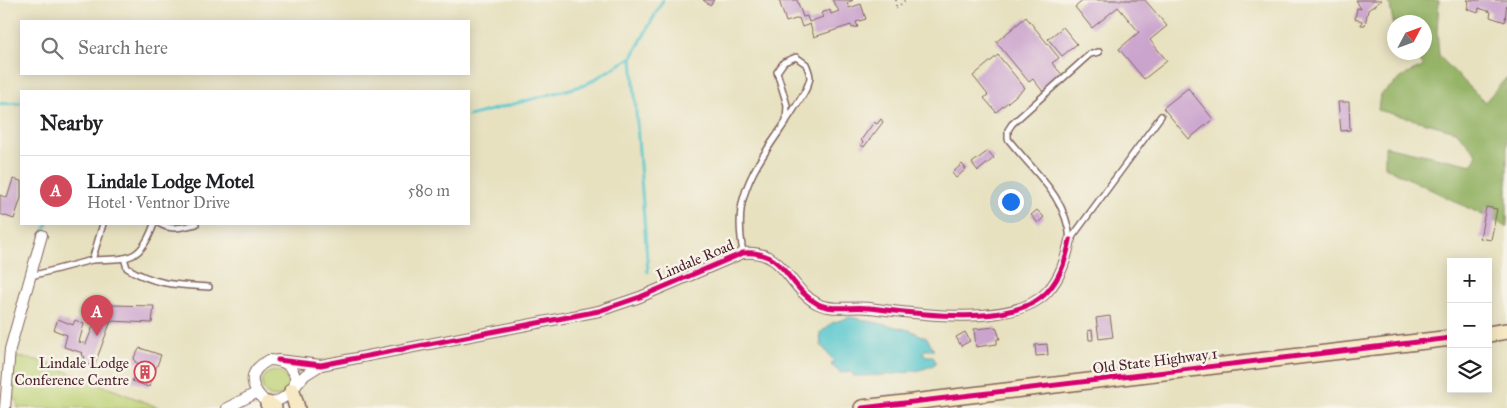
<!DOCTYPE html>
<html lang="en">
<head>
<meta charset="utf-8">
<style>
  body { margin:0; font-family:"IM FELL Great Primer",serif; background:#f6f6f6; color:#202124 }
  .controls { position:absolute; right:15px; bottom:15px; display:grid; overflow:hidden; border-radius:0px; box-shadow:0 2px 12px #0003 }
  .controls button { width:45px; height:45px; display:grid; place-items:center; padding:0; border:0; border-bottom:1px solid #e0e0e0; background:#fff; color:#202124; font:25px sans-serif }
  .compass { position:absolute; left:1387px; top:15px; width:45px; height:45px; border-radius:50%; background:#fff; box-shadow:0 2px 12px #0003; rotate:49deg }
  .you { position:absolute; left:1010px; top:201px; width:18px; height:18px; margin:-12px; border:4px solid #fff; border-radius:50%; background:#1a73e8; box-shadow:0 0 0 8px #1a73e833 }
  .badge { display:grid; place-items:center; width:32px; height:32px; border-radius:50%; background:#d1495b; color:#fff; font-size:16px; font-weight:700 }
  .pin { position:absolute; translate:-50% -41px; filter:drop-shadow(0 1px 2px #0008) }
  .pin::after { content:''; position:absolute; top:26px; width:18px; height:15px; background:inherit; clip-path:polygon(0 0,100% 0,50% 100%) }
  .list { margin:0; padding:0; list-style:none }
  h2 { display:flex; justify-content:space-between; align-items:center; height:65px; margin:0; padding:0 20px; font-size:21px }
  h2 small { font-size:16px; font-weight:400; color:#757577 }
  .list li { display:grid; grid-template-columns:32px 1fr auto; gap:15px; align-items:center; box-sizing:border-box; height:70px; padding:0 20px; border-top:1px solid #e0e0e0 }
  .list b { display:block; font-size:19px; white-space:nowrap }
  .list p { margin:0; font-size:16px; white-space:nowrap; color:#757577 }
  .list em { font-size:16px; font-style:normal; color:#757577 }
  .icon { flex:none; width:28px; height:28px; fill:none; stroke:currentColor; stroke-width:2; stroke-linecap:round; stroke-linejoin:round }
  .map { position:relative; flex:none; width:1507px; height:408px; overflow:hidden }
  .search { position:absolute; background:#fff; box-shadow:0 2px 12px #0003; left:20px; top:20px; width:450px; height:55px; display:flex; align-items:center; gap:12px; box-sizing:border-box; padding:0 18px; border-radius:0px; color:#757577; font-size:19px }
  .panel { position:absolute; background:#fff; box-shadow:0 2px 12px #0003; left:20px; top:90px; width:450px; height:135px; border-radius:0px }
  .map>svg:first-child { display:block }
  .green { fill:#bdd276; stroke:#847850 }
  .forest { fill:#96b467; stroke:#706a49 }
  .water { fill:#5ac7cd; stroke:#52737c }
  .lines { fill:none; stroke-linecap:round; stroke-linejoin:round }
  .stream { stroke:#5ac7cd; stroke-width:3 }
  .building { fill:#cba4ce }
  .lane-casing { stroke:#81635f; stroke-width:8 }
  .street-casing { stroke:#81635f; stroke-width:12 }
  .secondary-casing { stroke:#81635f; stroke-width:18 }
  .path { stroke:#81635f; stroke-width:2; stroke-dasharray:1 4; stroke-linecap:butt }
  .lane { stroke:#fff; stroke-width:5 }
  .street { stroke:#fff; stroke-width:10 }
  .secondary { stroke:#f7e9c3; stroke-width:15 }
  .cycleway-casing { stroke:#f7f3e8; stroke-width:8 }
  .cycleway { stroke:#d6006c; stroke-width:5 }
  .labels { text-anchor:middle; stroke-width:5; stroke-linejoin:round; paint-order:stroke }
  .street-label { font-size:15px; fill:#4a1f2b; stroke:#f7f3e8 }
  .poi-label { font-size:15px; fill:#4a1f2b; stroke:#f7f3e8; text-anchor:end }
</style>
</head>
<body>
<div class="map">
<svg width="1507" height="408" viewBox="0 0 1507 408">
  <rect width="100%" height="100%" fill="#f7f3e8"/>
  <filter id="ink" filterUnits="userSpaceOnUse"><feTurbulence type="fractalNoise" baseFrequency=".02" numOctaves="2"/><feDisplacementMap in="SourceGraphic" scale="10" xChannelSelector="R" yChannelSelector="G"/><feConvolveMatrix kernelMatrix="1 2 1 2 8 2 1 2 1" color-interpolation-filters="sRGB"/></filter>
  <filter id="wash" filterUnits="userSpaceOnUse"><feTurbulence type="fractalNoise" baseFrequency=".0096" numOctaves="4" result="noise"/><feDisplacementMap in="SourceGraphic" scale="20" xChannelSelector="R" yChannelSelector="G"/><feGaussianBlur stdDeviation="1.12" result="paint"/><feColorMatrix in="noise" values="0 0 0 0 0 0 0 0 0 0 0 0 0 0 0 0 0 1.4 0 .05"/><feComposite in="paint" operator="in"/></filter>
  <g filter="url(#wash)">
    <rect width="100%" height="100%" fill="#e7e1c0"/>
    <g class="green">
      <polygon points="17,357 37,360 160,408 18,408 17,400 11,398 13,364"/>
      <circle cx="275" cy="384" r="13"/>
    </g>
    <polygon class="forest" points="1389,0 1439,0 1437,31 1439,56 1485,102 1507,77 1507,227 1385,167 1385,146 1472,165 1477,154 1456,131 1378,110 1380,95 1405,75 1424,66 1412,53 1424,52 1424,22 1394,22 1394,27"/>
    <path class="water" d="M850,317L909,330L927,338L934,350H924L923,353L927,356H933L936,363C923,374 872,376 854,376L851,372L841,373L831,365L834,361L821,345L820,333L832,323Z"/>
    <g class="lines">
      <g class="stream">
        <polyline points="632,57 648,272"/>
        <polyline points="0,104 21,103"/>
        <polyline points="469,116 585,85 632,57 663,0"/>
        <polyline points="43,234 47,224"/>
      </g>
    </g>
    <g id="blocks">
      <g class="building">
        <polygon points="703,0 714,0 710,5"/>
        <polygon points="779,0 797,0 803,17 807,16 809,22 823,17 821,13 830,10 831,14 839,11 832,0 853,0 847,3 849,8 861,4 866,19 856,22 858,27 852,28 851,25 814,37 810,24 802,27 799,18 786,22"/>
        <polygon points="1084,0 1145,0 1167,26 1150,40 1167,61 1144,79 1119,49 1139,32 1118,7 1092,28 1075,7"/>
        <polygon points="1356,0 1382,0 1368,10 1365,25 1361,25 1362,21 1355,19 1357,8 1361,9"/>
        <polygon points="1467,0 1507,0 1505,22 1490,17 1491,12 1479,8 1478,13 1467,9 1469,2"/>
        <polygon points="1026,17 1059,58 1052,63 1064,77 1044,93 1033,79 1029,82 996,42"/>
        <polygon points="1063,27 1077,44 1062,56 1048,39"/>
        <polygon points="998,55 1025,88 996,112 984,98 988,95 973,76"/>
        <polygon points="1188,88 1213,119 1189,139 1163,108"/>
        <polygon points="1338,102 1349,102 1350,130 1341,131"/>
        <polygon points="881,119 883,122 864,147 861,145 863,142 861,140 874,122 877,124"/>
        <polygon points="988,151 994,158 978,171 972,163"/>
        <polygon points="962,164 966,169 956,178 952,173"/>
        <polygon points="13,179 21,181 21,198 14,219 0,214 0,195 7,198"/>
        <polygon points="1486,207 1497,209 1491,240 1480,238"/>
        <polygon points="1037,210 1044,217 1038,223 1031,215"/>
        <polygon points="112,305 154,306 152,323 111,321 94,366 83,362 85,357 81,355 83,353 64,347 67,335 54,330 58,319 73,325 75,320 84,324 79,342 86,344 101,306"/>
        <polygon points="1110,316 1113,337 1099,339 1096,318"/>
        <polygon points="996,327 1000,339 997,339 997,344 976,347 974,329"/>
        <polygon points="1092,330 1093,340 1089,340 1088,331"/>
        <polygon points="965,332 970,341 961,346 956,337"/>
        <polygon points="1047,344 1048,355 1036,356 1035,345"/>
        <polygon points="140,348 161,355 149,387 132,381 139,364 135,362 134,357"/>
      </g>
    </g>
  </g>
  <g filter="url(#ink)">
    <use href="#blocks" fill-opacity="0" stroke="#81635f" stroke-width="1"/>
    <g class="lines">
      <g class="lane-casing">
        <g id="lane">
          <path d="M160,224C171,231 184,227 196,224"/>
          <path d="M1070,240C1067,197 1033,171 1008,139V130L1012,124L1090,54L1099,52"/>
          <polyline points="1070,240 1161,116"/>
          <path d="M743,253C740,234 738,214 744,196C753,164 777,137 794,109C800,100 808,89 810,78C810,73 808,69 806,64L796,57L784,62L777,72L787,105L786,122"/>
          <path d="M124,258L127,268C155,285 177,285 209,287"/>
          <path d="M92,260C129,259 141,261 154,224"/>
          <polyline points="31,276 92,260 103,224"/>
        </g>
      </g>
      <g class="street-casing">
        <g id="street">
          <path d="M269,360C302,360 306,395 268,404C251,389 244,373 269,360Z"/>
          <path d="M278,360L321,365L599,311L640,297L743,253C787,250 786,287 818,304C832,311 854,306 870,308C915,314 1014,328 1047,292C1061,277 1066,259 1070,240"/>
          <polyline points="294,388 305,375 321,365"/>
          <polyline points="5,408 10,349 42,235"/>
          <polyline points="227,408 256,393"/>
        </g>
      </g>
      <g class="secondary-casing">
        <g id="secondary">
          <polyline points="1488,334 1507,331"/>
          <polyline points="292,391 297,408"/>
          <polyline points="268,404 274,408"/>
          <polyline points="862,408 1451,338"/>
        </g>
      </g>
      <polyline class="path" points="896,0 896,9 905,0"/>
      <use href="#lane" class="lane"/>
      <use href="#street" class="street"/>
      <use href="#secondary" class="secondary"/>
      <g class="cycleway-casing">
        <g id="cycleway">
          <path d="M278,360L321,365L599,311L640,297L743,253C787,250 786,287 818,304C832,311 854,306 870,308C915,314 1014,328 1047,292C1061,277 1066,259 1070,240"/>
          <polyline points="862,408 1451,338"/>
        </g>
      </g>
      <use href="#cycleway" class="cycleway"/>
    </g>
  </g>
  <defs>
    <g id="building-ring" transform="scale(1.125)"><circle r="9.5" fill="#f7f3e8" stroke="#d1495b" stroke-width="1.5"/><path d="M-4-6H4V6H1V3H-1V6H-4ZM-2.5-4.3h1.7v1.8h-1.7ZM.8-4.3h1.7v1.8H.8ZM-2.5-1h1.7V.8h-1.7ZM.8-1h1.7V.8H.8Z" fill="#d1495b"/></g>
  </defs>
  <g fill-rule="evenodd">
    <use href="#building-ring" x="145" y="372"/>
  </g>
  <g class="labels">
    <g class="street-label">
      <text transform="translate(695 260) rotate(-23)" y="5">Lindale Road</text>
      <text transform="translate(1155 361) rotate(-7)" y="5">Old State Highway 1</text>
    </g>
    <g class="poi-label">
      <text x="129" y="368">Lindale Lodge<tspan x="129" dy="17">Conference Centre</tspan></text>
    </g>
  </g>
</svg>
<div class="controls">
<button>+</button>
<button>−</button>
<button><svg class="icon" aria-label="layers" viewBox="0 0 24 24"><path d="M12 4l9 5-9 5-9-5zM3 14l9 5 9-5"/></svg></button>
</div>
<svg class="compass" viewBox="-18 -18 36 36"><path d="M0-13l5 13h-10z" fill="#e53935"/><path d="M0 13l5-13h-10z" fill="#757577"/></svg>
<div class="you"></div>
<div class="pin badge" style="left:97px;top:336px">A</div>
<div class="search"><svg class="icon" aria-label="search" viewBox="0 0 24 24"><circle cx="10" cy="10" r="6"/><path d="M15 15l6 6"/></svg>Search here</div>
<section class="panel">
<h2>Nearby<small></small></h2>
<ul class="list">
<li><span class="badge">A</span><div><b>Lindale Lodge Motel</b><p>Hotel · Ventnor Drive</p></div><em>580 m</em></li>
</ul>
</section>
</div>
</body>
</html>
